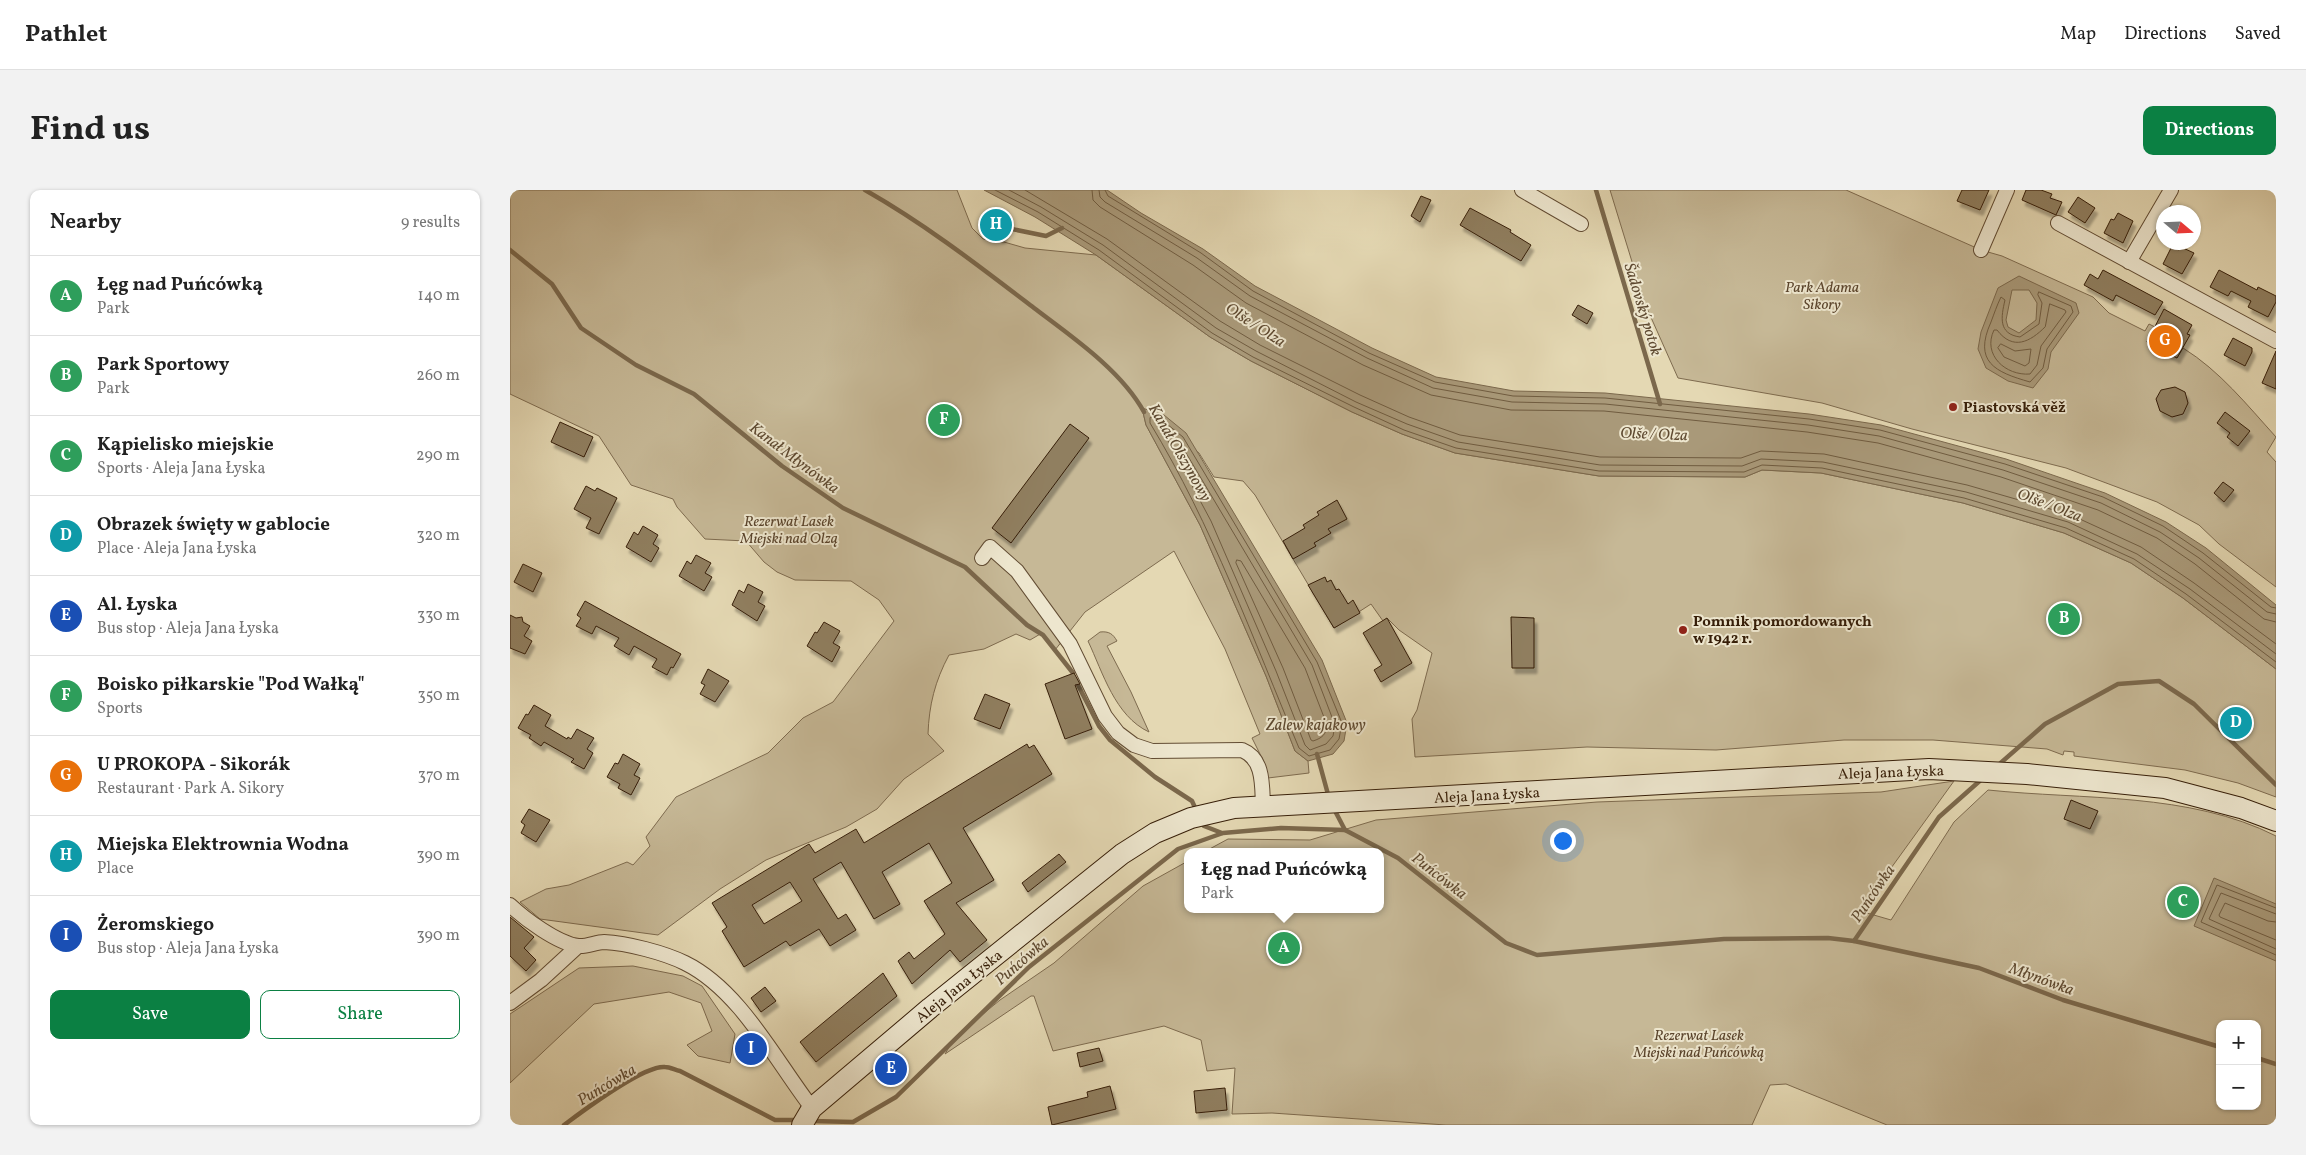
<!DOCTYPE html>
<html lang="en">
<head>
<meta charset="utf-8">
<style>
  body { margin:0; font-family:Vollkorn,serif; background:#f2f2f2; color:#222 }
  .controls { position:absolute; right:15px; bottom:15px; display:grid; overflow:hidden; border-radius:10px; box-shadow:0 1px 4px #0004 }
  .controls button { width:45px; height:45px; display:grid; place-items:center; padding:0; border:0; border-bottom:1px solid #e0e0e0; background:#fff; color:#222; font:25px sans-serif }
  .compass { position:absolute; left:1646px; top:15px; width:45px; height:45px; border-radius:50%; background:#fff; box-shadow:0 1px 4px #0004; rotate:109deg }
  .you { position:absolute; left:1052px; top:650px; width:18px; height:18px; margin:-12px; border:4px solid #fff; border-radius:50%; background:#1a73e8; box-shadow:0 0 0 8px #1a73e833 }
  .badge { display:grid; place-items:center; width:32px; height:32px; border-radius:50%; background:#0b8043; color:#fff; font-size:16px; font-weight:700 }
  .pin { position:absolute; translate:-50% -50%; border:2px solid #fff; box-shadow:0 1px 5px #0006 }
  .popup { position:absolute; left:674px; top:658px; width:200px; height:65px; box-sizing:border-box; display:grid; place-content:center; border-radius:10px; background:#fff; filter:drop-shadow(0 1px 4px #0005); font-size:16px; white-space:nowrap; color:#767676 }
  .popup b { font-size:19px; color:#222 }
  .popup::after { content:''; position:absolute; left:50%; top:100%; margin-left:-10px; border:10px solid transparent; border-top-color:#fff }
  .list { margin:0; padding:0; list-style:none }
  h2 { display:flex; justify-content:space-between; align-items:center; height:65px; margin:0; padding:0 20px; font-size:21px }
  h2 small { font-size:16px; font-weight:400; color:#767676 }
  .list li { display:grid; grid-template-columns:32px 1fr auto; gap:15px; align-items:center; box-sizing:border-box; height:80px; padding:0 20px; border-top:1px solid #e0e0e0 }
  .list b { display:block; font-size:19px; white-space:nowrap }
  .list p { margin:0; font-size:16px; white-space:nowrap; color:#767676 }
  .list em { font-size:16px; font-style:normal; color:#767676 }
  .actions { display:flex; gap:10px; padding:15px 20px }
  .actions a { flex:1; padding:11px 0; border:1px solid #0b8043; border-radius:10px; text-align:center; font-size:18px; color:#0b8043 }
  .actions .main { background:#0b8043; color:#fff }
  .map { position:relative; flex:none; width:1766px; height:935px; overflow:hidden; border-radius:10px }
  header { display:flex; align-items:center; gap:30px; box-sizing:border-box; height:70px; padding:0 25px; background:#fff; border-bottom:1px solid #e0e0e0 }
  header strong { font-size:24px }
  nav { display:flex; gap:28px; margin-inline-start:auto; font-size:18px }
  .intro { display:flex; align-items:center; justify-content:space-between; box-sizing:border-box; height:120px; padding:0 30px }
  h1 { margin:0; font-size:35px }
  .button { padding:12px 22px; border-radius:10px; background:#0b8043; color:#fff; font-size:18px; font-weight:700 }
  main { display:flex; gap:30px; padding:0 30px }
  aside { flex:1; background:#fff; border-radius:10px; box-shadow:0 1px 4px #0004 }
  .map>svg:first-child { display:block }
  .green { fill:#c6b896; stroke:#7e6b4f; fill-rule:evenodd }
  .water { fill:#a99979; stroke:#7b684c; fill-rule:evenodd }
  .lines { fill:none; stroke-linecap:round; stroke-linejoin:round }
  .shore { stroke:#705c40; stroke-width:1 }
  .stream { stroke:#7b684c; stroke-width:4.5 }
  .building { fill:#907f61; stroke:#361e08; fill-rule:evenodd; filter:url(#shadow) }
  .street-casing { stroke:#624c33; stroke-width:16 }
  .secondary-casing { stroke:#361e08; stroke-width:22 }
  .street { stroke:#ede6ce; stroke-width:14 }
  .secondary { stroke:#ede6ce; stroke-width:20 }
  .poi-dot { fill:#8f2418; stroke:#ede6ce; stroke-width:2 }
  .labels { text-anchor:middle; stroke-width:4; stroke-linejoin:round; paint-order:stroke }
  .park-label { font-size:15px; font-style:italic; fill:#5a442c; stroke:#ede6ce }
  .poi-label { font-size:15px; font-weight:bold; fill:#361e08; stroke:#ede6ce; text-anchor:start }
  .street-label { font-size:15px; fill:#361e08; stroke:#ede6ce }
  .water-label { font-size:16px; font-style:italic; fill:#5e4930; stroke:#ede6ce }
</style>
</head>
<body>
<header>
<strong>Pathlet</strong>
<nav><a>Map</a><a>Directions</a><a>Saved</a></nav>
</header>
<div class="intro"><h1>Find us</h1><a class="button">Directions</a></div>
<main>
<aside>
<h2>Nearby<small>9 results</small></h2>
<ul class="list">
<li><span class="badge" style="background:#2e9e5b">A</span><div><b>Łęg nad Puńcówką</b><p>Park</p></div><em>140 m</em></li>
<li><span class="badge" style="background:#2e9e5b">B</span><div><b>Park Sportowy</b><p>Park</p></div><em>260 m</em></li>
<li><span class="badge" style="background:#2e9e5b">C</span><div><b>Kąpielisko miejskie</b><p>Sports · Aleja Jana Łyska</p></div><em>290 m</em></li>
<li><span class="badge" style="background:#0f9aa8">D</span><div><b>Obrazek święty w gablocie</b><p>Place · Aleja Jana Łyska</p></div><em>320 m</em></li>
<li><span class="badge" style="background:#1a4fb4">E</span><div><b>Al. Łyska</b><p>Bus stop · Aleja Jana Łyska</p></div><em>330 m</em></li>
<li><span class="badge" style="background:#2e9e5b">F</span><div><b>Boisko piłkarskie &quot;Pod Wałką&quot;</b><p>Sports</p></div><em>350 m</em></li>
<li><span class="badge" style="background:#e8710a">G</span><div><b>U PROKOPA - Sikorák</b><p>Restaurant · Park A. Sikory</p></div><em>370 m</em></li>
<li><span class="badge" style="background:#0f9aa8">H</span><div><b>Miejska Elektrownia Wodna</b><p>Place</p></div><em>390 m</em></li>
<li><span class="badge" style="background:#1a4fb4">I</span><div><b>Żeromskiego</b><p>Bus stop · Aleja Jana Łyska</p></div><em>390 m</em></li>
</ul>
<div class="actions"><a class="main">Save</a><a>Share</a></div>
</aside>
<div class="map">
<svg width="1766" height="935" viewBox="0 0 1766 935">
  <defs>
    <filter id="shadow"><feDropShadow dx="3" dy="5.5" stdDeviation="1" flood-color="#0004"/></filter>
  </defs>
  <rect width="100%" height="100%" fill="#e4d8b3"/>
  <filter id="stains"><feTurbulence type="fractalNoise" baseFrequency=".004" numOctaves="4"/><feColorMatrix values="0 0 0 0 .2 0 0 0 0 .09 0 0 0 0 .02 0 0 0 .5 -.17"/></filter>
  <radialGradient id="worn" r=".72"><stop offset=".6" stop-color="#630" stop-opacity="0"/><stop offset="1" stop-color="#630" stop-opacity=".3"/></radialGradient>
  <g class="green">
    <path d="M0,0H447L462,38L473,49L494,52L515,58L586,65L700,147L741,171L842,222L892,244L945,263L1089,286L1235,287L1252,280L1311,283L1453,313L1554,343L1621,373L1673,408L1766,479V607L1728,593L1675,580L1564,566V562L1554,561L1553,565L1537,559L1423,550H1334L1206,560L1077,557L905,567L902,529L907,520L922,463L889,440L877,428L873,431L861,414L824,438L745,305L733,291L704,287L689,263L632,218L636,235L690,335L756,486L785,561L798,571L799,583L758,588L754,572L742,548L750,544L715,459L664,361L575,422L545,460L532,443L520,450L506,444L474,459L439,465C425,491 419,515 418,544L434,561L394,589L367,619L336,637L256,670L210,699L148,745L30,729L10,712L36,699L59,695L117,672L123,675L140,656L136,647L166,607L258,563L293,528L323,512L384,431L369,410L341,391L285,390L267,382L254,372L236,351L195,349L167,317L163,309L121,295L89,246L0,204Z"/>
    <path d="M1100,0H1336L1471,60L1492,66L1583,107L1599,123L1635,141L1639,134L1645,137L1637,152L1667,168L1673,158C1710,181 1737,215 1766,247L1757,262L1766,272V397L1709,354L1689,335L1647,312L1556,278L1402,239L1312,213L1168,188L1135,114Z"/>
    <path d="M590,442C599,441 603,444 607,451L597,456L621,502L639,542C605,526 593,483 578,451Z"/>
    <path d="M1444,591L1350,721L1381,730L1444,632L1478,600C1573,610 1679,602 1766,646V935H1377L1276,894L1260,895L1242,935H936L762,923L722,924L725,878L697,881L691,850L654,836L543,861L524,806H521L435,864L445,847L490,810L544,773L633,696L678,671V719H870V662H694L718,649L800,650L866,630L1087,612L1371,602ZM1710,834H1747V916H1710Z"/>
    <polygon points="123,776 173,786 192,796 225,844 220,873 188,866 177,855 202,841 191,813 159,802 84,814 0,893 0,824 69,778"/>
  </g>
  <g class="water">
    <polygon points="474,0 597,0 631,23 693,59 745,96 862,158 926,187 1004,201 1095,203 1299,224 1371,235 1496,269 1595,303 1656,332 1696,358 1766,415 1766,479 1673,408 1621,373 1554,343 1453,313 1311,283 1252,280 1235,287 1089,286 945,263 892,244 842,222 741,171 700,147 586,65 525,27"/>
    <path d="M1509,86L1566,113L1569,123L1541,162L1538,179L1523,198L1498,191L1476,178L1468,159L1471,142L1488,98ZM1502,100H1519L1527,113L1526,130L1509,143L1498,137L1496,130Z"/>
    <polygon points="632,218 654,225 676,243 812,470 837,533 834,551 823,564 798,571 785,561 756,486 690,335 636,235"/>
    <polygon points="1704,688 1766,714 1766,771 1684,736"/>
  </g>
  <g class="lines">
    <g class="shore">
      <polyline points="485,0 528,22 589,60 702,143 743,167 844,217 894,240 946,258 1089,281 1234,282 1252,275 1312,278 1454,308 1556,338 1624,369 1676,404 1766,472"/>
      <polyline points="499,0 531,17 593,55 706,138 746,161 846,212 897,234 948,252 1090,275 1232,276 1251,269 1313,272 1456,302 1558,332 1627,364 1680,399 1766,464"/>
      <polyline points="515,0 597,49 710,131 750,155 850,205 899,227 950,245 1090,267 1231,268 1251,261 1314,264 1457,295 1561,325 1631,357 1684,393 1766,454"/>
      <polyline points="582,0 583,10 590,17 683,75 736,113 853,175 921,205 1001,220 1094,221 1297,242 1368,253 1491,287 1588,320 1647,348 1685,374 1754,429 1766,432"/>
      <polyline points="589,0 590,7 595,12 687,68 740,106 857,168 923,198 1002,212 1095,214 1298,235 1369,246 1493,280 1591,313 1650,342 1689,368 1757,422 1766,424"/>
      <polyline points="595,0 598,6 691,63 743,101 859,163 925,192 1003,206 1095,208 1299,229 1370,240 1495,274 1593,307 1653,336 1693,363 1761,417 1766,418"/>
      <path d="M1529,102L1561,116L1563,122L1537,159L1533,178L1520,192C1485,182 1463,172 1481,132C1484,124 1487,115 1491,107L1495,110C1491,127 1488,144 1510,147L1529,134L1532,113L1528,105Z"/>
      <path d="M1540,114L1555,120L1556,122L1531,156L1527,175L1520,184C1496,186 1472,165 1484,140H1487C1503,161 1520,152 1535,137Z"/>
      <polygon points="1491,154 1505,161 1521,159 1519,173 1515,176 1494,167 1488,158"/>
      <path d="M643,227L652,230L673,247L807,472L832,533L829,549L820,560L799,566L789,558C743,449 702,335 640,233V228Z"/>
      <polygon points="657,244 668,250 679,268 802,475 825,535 823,546 816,554 800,560 795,555 766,481 701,331 656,247"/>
      <path d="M727,370L731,371L795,478L817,535C816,545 812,548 803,551L801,550L773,478L726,373Z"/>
      <polyline points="1766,718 1707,695 1691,732 1766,765"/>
      <polyline points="1766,724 1711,703 1699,729 1766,759"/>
      <polyline points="1766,732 1758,731 1715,713 1709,725 1710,727 1766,750"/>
    </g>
    <g class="stream">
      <path d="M355,0C415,34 469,76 524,118C561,146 611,180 634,222"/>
      <polyline points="1086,0 1150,214"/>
      <polyline points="492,37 536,46 552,38"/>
      <polyline points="0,60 42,94 71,138 126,175 184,204 272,276 333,318 455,377 517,435 533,445 563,483"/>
      <polyline points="568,495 589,536 600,550 645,587 682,611 687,622"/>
      <polyline points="807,564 819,608"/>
      <polyline points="1486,577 1535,534 1608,494 1649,491 1684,514 1766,595"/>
      <polyline points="823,617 835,640"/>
      <polyline points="691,631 694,636 712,643"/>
      <polyline points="1344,751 1469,778 1553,810 1710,857"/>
      <polyline points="1747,868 1766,874"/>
      <polyline points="302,931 343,932 386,907 519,777 668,659 713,643 771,638 835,640 888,668 996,753 1027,765 1214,749 1318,748 1344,751 1429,627 1473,588"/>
      <path d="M54,935C73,921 133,875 155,877C160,877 165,880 170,881L265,930H289"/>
    </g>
  </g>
  <g class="building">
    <polygon points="1452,0 1479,0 1470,20 1447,11"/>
    <polygon points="1516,0 1531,0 1542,4 1540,8 1552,12 1546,25 1512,10"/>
    <polygon points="911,6 921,10 910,32 901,26"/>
    <polygon points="1568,7 1585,18 1575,33 1558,22"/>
    <polygon points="960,18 1001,40 1000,42 1021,55 1011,71 950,35"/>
    <polygon points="480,21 500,29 492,48 472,41"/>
    <polygon points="1608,23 1623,31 1613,53 1594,43 1601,29 1604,30"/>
    <polygon points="1662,56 1669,60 1671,57 1684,63 1672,84 1653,74"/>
    <polygon points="1593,80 1653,112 1645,125 1606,105 1603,111 1574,95 1580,84 1588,89"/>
    <polygon points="1709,80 1747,100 1748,97 1766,106 1766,112 1758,127 1738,117 1741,111 1721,101 1718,106 1700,97"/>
    <polygon points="1068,115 1083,123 1077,134 1062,125"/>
    <polygon points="1654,119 1682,135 1677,144 1680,145 1667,168 1637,152"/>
    <polygon points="1723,148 1742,158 1742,162 1735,176 1714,165"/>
    <polygon points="1766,161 1766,199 1752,193"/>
    <polygon points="1665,197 1675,202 1678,213 1673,224 1662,227 1650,221 1646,209 1651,200"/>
    <polygon points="1715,222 1740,241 1728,256 1717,247 1720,243 1707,233"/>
    <polygon points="50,232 83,247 74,267 41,252"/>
    <polygon points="560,234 579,248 501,353 482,338"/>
    <polygon points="1713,292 1724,300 1714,312 1704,303"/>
    <polygon points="76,296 85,301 87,298 107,308 89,344 76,338 81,328 64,319"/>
    <polygon points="827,310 837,329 818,339 821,343 804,353 806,356 783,369 773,351 795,338 793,335 809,325 807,322"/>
    <polygon points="133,336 148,345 143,354 149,358 141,372 116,357 124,342 128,345"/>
    <polygon points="186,365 201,373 195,383 202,387 194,401 169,386 177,371 181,374"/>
    <polygon points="13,374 32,383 23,402 4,392"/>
    <polygon points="815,387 817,392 821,390 826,400 829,399 838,414 843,410 850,423 824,438 798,395"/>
    <polygon points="238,394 253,402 248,412 255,416 247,431 222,415 229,400 234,403"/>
    <polygon points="75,411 171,464 163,478 161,477 157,485 142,477 147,469 124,456 119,465 104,456 109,448 86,436 82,444 66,436 71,428 67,425"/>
    <polygon points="0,425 6,428 12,427 13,432 20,436 14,446 22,451 15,464 0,458"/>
    <polygon points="1001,427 1024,428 1024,478 1002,478"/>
    <polygon points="877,428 902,473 871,492 864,480 872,475 853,443"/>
    <polygon points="314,432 330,441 323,453 330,457 322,472 297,456 305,442 307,443"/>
    <polygon points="198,479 219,491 205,512 190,504 195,495 191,493"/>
    <polygon points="564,483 570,494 565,495 582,539 555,549 535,494"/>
    <polygon points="475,504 500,514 490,539 464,529"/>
    <polygon points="24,515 41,525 35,536 57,549 58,547 61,549 67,539 84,548 77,559 83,563 74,579 61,572 64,569 34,552 31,556 19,548 21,545 8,538 16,524 18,525"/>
    <path d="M517,554L519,558L524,555L542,584L453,638L484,690L446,713L477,750L450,772L440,760L402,794L388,771L399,762L404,769L435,744L414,711L442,693L419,653L372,682L390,714L364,729L331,672L303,689L328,729L336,724L346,740L320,756L309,739L280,756L276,751L234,777L212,741L217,737L202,713L299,654L305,663L346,639L354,653ZM280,692L292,711L254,734L242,715Z"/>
    <polygon points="113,564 130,574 124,585 130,588 121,605 108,598 110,594 97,587 105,573 108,574"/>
    <polygon points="1561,610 1588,621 1580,639 1554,629"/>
    <polygon points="19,619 40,630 26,652 11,643 15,635 11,632"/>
    <polygon points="549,664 556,672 518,702 512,693"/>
    <polygon points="0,727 24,747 14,758 26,770 16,781 0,766"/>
    <polygon points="373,783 387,806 306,872 290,852"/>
    <polygon points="255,797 266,811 251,822 241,808"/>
    <polygon points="589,858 593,871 570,877 567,863"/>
    <polygon points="600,896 606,919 542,935 538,917 578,907 577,902"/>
    <polygon points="715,898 717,920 686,923 684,901"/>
  </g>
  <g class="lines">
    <g class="street-casing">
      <g id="street">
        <polyline points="1012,0 1071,34"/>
        <polyline points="1548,33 1766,151"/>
        <polyline points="1471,60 1497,0"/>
        <polyline points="1619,72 1661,0"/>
        <path d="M472,368L480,357L507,381L560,454L595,526L608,543L624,555L642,561L732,560C754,569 752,595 753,616"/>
        <path d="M0,715C15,729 47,753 68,756C77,757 86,752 94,752C117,753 155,763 175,773C230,800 265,870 302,918"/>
        <polyline points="0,813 31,790 68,756"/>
      </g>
    </g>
    <g class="secondary-casing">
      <polyline id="secondary" points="292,935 302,918 420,818 612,664 645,643 681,628 724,618 1419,579 1517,584 1655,598 1731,618 1766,631"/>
    </g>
    <use href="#street" class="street"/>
    <use href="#secondary" class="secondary"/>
  </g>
  <g class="poi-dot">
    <circle cx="1443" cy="217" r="5"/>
    <circle cx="1173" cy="440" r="5"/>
  </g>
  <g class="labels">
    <g class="park-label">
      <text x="1312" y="102">Park Adama<tspan x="1312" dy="17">Sikory</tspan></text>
      <text x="279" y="336">Rezerwat Lasek<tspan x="279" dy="17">Miejski nad Olzą</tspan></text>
      <text x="1189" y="850">Rezerwat Lasek<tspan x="1189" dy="17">Miejski nad Puńcówką</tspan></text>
    </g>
    <g class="poi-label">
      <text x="1453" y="222">Piastovská věž</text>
      <text x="1183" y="436">Pomnik pomordowanych<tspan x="1183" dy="17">w 1942 r.</tspan></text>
    </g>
    <g class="street-label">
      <text transform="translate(1381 582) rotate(-2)" y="5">Aleja Jana Łyska</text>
      <text transform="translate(977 605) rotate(-3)" y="5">Aleja Jana Łyska</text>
      <text transform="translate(449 796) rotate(-39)" y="5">Aleja Jana Łyska</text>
    </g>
    <g class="water-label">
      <text transform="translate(1134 119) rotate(73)" y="6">Šadovský potok</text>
      <text transform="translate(746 134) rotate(33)" y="6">Olše / Olza</text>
      <text transform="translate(1144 243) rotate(2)" y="6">Olše / Olza</text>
      <text transform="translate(671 262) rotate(60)" y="6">Kanał Olszynowy</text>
      <text transform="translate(285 267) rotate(37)" y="6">Kanał Młynówka</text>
      <text transform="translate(1540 314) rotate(21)" y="6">Olše / Olza</text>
      <text x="806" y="540">Zalew kajakowy</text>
      <text transform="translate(930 685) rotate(38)" y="6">Puńcówka</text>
      <text transform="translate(1362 703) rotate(-56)" y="6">Puńcówka</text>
      <text transform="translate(511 770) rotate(-41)" y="6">Puńcówka</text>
      <text transform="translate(1532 788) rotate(20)" y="6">Młynówka</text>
      <text transform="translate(96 894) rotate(-31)" y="6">Puńcówka</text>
    </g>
  </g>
  <rect width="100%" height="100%" filter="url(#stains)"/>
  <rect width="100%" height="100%" fill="url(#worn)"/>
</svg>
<div class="controls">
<button>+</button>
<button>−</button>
</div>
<svg class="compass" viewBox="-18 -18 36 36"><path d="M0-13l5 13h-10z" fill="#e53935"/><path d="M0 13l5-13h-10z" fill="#767676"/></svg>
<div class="you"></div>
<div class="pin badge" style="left:774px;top:758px;background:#2e9e5b">A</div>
<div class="popup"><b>Łęg nad Puńcówką</b>Park</div>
<div class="pin badge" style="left:1554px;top:429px;background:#2e9e5b">B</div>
<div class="pin badge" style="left:1673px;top:712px;background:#2e9e5b">C</div>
<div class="pin badge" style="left:1726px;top:533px;background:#0f9aa8">D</div>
<div class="pin badge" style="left:381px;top:879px;background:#1a4fb4">E</div>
<div class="pin badge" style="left:434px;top:230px;background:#2e9e5b">F</div>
<div class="pin badge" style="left:1655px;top:151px;background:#e8710a">G</div>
<div class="pin badge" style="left:486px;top:35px;background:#0f9aa8">H</div>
<div class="pin badge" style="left:241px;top:859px;background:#1a4fb4">I</div>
</div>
</main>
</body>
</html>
